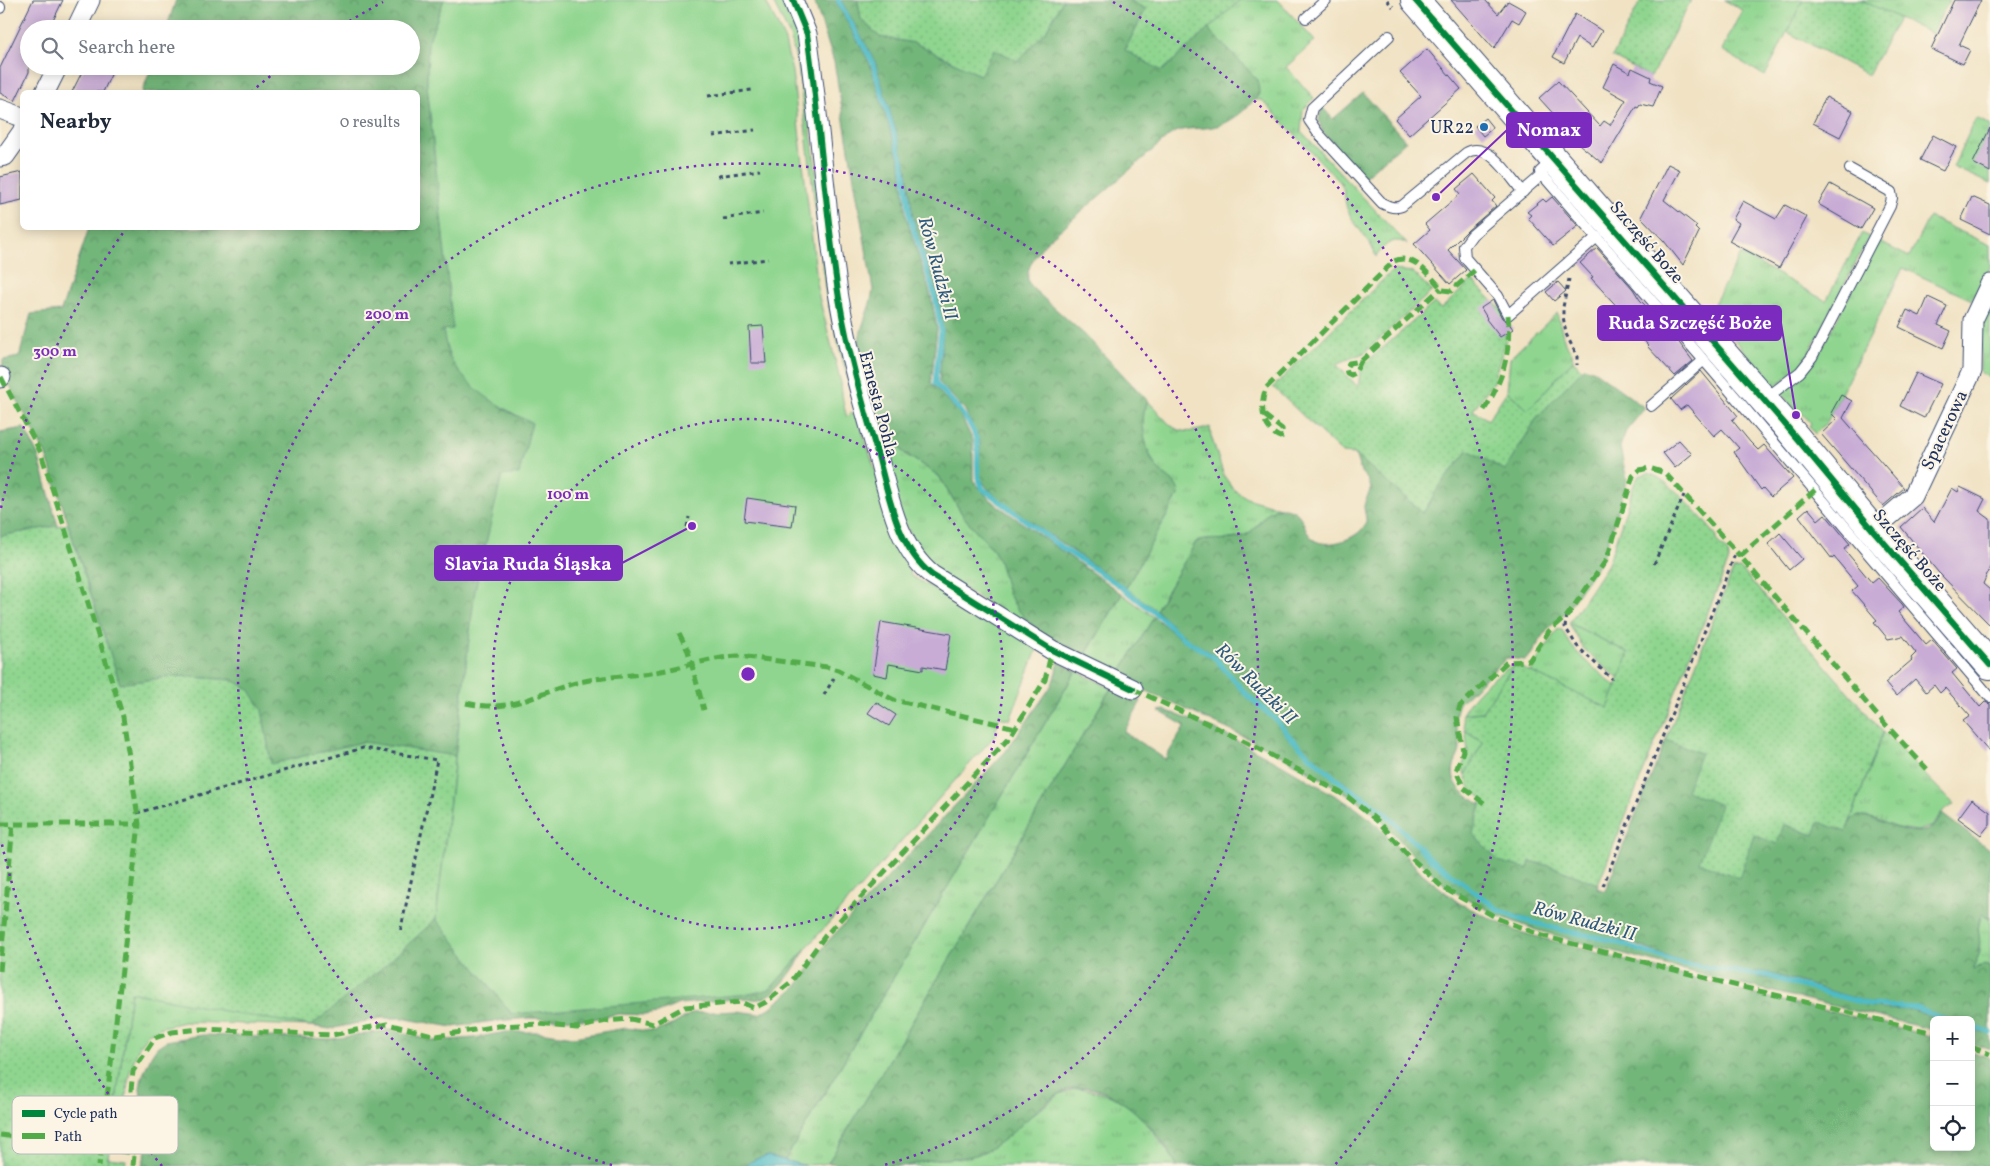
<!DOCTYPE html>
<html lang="en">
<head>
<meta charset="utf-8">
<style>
  body { margin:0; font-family:Vollkorn,serif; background:#f6f6f7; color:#1f2937 }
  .controls { position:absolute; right:15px; bottom:15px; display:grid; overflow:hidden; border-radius:8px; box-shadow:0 2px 12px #0003 }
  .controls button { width:45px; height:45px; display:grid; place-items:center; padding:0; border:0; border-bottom:1px solid #e0e1e3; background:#fff; color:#1f2937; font:25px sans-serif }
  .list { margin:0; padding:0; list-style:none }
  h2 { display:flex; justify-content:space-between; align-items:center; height:65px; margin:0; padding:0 20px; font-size:21px }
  h2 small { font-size:16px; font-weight:400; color:#747a83 }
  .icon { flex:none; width:28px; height:28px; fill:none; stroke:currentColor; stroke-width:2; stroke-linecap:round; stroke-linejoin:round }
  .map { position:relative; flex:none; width:1990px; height:1166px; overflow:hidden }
  .search { position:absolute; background:#fff; box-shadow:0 2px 12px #0003; left:20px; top:20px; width:400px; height:55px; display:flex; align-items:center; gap:12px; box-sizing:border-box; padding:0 18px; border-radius:28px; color:#747a83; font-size:19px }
  .panel { position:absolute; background:#fff; box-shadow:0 2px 12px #0003; left:20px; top:90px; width:400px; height:140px; border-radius:8px }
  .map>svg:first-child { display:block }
  .grass { fill:url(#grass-tufts); stroke:#558276 }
  .forest { fill:url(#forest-crowns); stroke:#47726c }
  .garden { fill:url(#garden-dots); stroke:#558276 }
  .pitch { fill:#8fd58f; stroke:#558276 }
  .water { fill:#4ebcc6; stroke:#347692 }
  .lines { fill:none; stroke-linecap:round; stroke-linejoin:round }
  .stream { stroke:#4ebcc6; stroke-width:5 }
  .building { fill:#c8acd5 }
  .lane-casing { stroke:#3b4a6d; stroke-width:12 }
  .street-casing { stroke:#3b4a6d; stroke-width:21 }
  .secondary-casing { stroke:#3b4a6d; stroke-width:30 }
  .path { stroke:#3b4a6d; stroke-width:3; stroke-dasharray:4 4; stroke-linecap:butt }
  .lane { stroke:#fff; stroke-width:10 }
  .street { stroke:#fff; stroke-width:19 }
  .secondary { stroke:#fff; stroke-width:28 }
  .quiet { stroke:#52ab49; stroke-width:5; stroke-dasharray:10 5; stroke-linecap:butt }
  .cycleway-casing { stroke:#fcf5e5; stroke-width:9 }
  .cycleway { stroke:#00873e; stroke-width:6 }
  .ring { fill:none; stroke:#7b2cbf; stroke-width:2.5; stroke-dasharray:2.5 5 }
  .poi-dot { fill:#1f6fb2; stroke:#fcf5e5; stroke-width:2 }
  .labels { text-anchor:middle; stroke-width:4; stroke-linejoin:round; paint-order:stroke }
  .poi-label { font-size:18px; fill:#1b2f5e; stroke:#fcf5e5; text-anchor:end }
  .street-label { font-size:18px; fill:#1b2f5e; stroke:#fcf5e5 }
  .water-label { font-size:19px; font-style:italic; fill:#2a597d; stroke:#fcf5e5 }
  .key { fill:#fcf5e5; stroke:#b8babc; stroke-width:1 }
  .key-label { font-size:14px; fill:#1b2f5e }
  .centre { fill:#7b2cbf; stroke:#fcf5e5; stroke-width:2.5 }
  .ring-label { font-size:15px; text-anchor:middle; font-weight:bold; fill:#7b2cbf; stroke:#fcf5e5; stroke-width:4; stroke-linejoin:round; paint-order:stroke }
  .leader { fill:none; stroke:#7b2cbf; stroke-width:2 }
  .callout-dot { fill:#7b2cbf; stroke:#fcf5e5; stroke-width:2 }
  .callout { fill:#7b2cbf; stroke:#7b2cbf; stroke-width:2 }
  .callout-label { font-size:19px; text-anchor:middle; font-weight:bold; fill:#fff }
</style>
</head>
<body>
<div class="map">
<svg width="1990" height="1166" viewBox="0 0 1990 1166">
  <defs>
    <pattern id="grass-tufts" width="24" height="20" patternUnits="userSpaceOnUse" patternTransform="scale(1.25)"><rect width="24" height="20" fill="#8fd58f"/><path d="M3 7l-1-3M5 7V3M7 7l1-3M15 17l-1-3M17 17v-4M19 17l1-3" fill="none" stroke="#7bb77e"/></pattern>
    <pattern id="forest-crowns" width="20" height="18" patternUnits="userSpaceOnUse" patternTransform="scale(1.25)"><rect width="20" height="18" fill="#73b67a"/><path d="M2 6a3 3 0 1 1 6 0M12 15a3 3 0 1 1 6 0" fill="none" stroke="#5e9467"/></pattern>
    <pattern id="garden-dots" width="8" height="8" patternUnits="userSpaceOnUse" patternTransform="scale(1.25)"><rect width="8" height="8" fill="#8fd58f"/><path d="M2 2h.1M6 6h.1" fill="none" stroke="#7bb77e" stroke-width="1.8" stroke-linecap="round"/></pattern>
  </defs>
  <rect width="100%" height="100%" fill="#fcf5e5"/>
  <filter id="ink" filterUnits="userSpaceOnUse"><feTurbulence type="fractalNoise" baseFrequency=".02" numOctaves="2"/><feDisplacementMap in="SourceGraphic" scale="10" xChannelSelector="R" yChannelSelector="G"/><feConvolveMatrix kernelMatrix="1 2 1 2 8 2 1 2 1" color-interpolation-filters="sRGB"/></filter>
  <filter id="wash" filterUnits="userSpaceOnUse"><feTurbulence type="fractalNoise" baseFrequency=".0096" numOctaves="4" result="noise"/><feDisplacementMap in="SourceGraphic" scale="20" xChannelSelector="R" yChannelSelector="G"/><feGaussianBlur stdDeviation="1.12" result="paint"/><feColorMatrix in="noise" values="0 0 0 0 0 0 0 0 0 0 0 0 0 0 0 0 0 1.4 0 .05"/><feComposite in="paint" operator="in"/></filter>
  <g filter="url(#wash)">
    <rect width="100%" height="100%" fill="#f0e2c3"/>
    <g class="grass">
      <polygon points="772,0 784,0 797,25 832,294 852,397 826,295 798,67 790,36"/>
      <path d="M1240,0H1278L1315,41L1286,67L1314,98L1303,110L1301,131L1407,244C1393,236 1384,245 1376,257C1371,240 1356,228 1349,213C1344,204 1346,193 1341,183L1262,100H1254L1258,96L1208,29Z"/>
      <polygon points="1724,0 1803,0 1765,76 1722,50 1742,10"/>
      <polygon points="1861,0 1949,0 1932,34"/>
      <polygon points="1976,118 1990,125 1990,184 1953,167"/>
      <polygon points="1929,217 1990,245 1990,268 1972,300 1903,268 1827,422 1815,434 1809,426 1811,423 1801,412 1798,414 1781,393 1801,378 1816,359 1878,241 1909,257"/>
      <polygon points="1862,233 1869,237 1808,355 1801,365 1775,387 1710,311 1741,254 1826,301"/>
      <polygon points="1990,305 1990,378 1980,373 1981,323"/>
      <polygon points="1557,313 1565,343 1572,353 1573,360 1528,410 1507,391 1510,358"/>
      <path d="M1148,401C1172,426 1174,439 1210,427L1211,436L1224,476L1234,490L1249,499L1280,508C1264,512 1260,527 1247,534C1230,543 1213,537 1196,542L1156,610L1126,588L1179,494C1172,484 1162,476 1156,466C1145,449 1137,420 1148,401Z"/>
      <polygon points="874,423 885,427 904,453 939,476 964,517 994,551 999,561 1013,603 1045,639 929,567 897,510"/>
      <polygon points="1122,594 1154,617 1117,677 1083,660"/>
      <polygon points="1569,623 1629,653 1619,679 1600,664 1583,648"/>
      <path d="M1558,629L1562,630C1570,646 1580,657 1595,669C1603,674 1607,682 1617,686L1608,709L1531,672L1538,659Z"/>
      <path d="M1514,665L1482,712L1462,714C1473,694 1494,675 1514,665Z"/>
      <path d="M1076,671L1111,688L828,1163C814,1166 798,1166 785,1160Z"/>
      <polygon points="1465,730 1483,742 1465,775 1462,768 1468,751"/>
      <polygon points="1883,732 1954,804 1942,813 1933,826 1917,831 1893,827 1876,819 1856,816 1850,822"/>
      <polygon points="1982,914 1990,918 1990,967 1979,966 1972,970 1980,952 1978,927"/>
      <polygon points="131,992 311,1026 184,1022 162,1027 148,1034 139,1046 130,1071 126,1095 129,1145 110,1143"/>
      <path d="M1077,1088C1117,1093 1133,1105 1157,1137C1165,1148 1171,1154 1177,1166H906L928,1160L961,1158L1023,1122L1060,1094Z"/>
      <polygon points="108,1158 126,1160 125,1166 107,1166"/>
    </g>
    <g class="forest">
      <polygon points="176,0 444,0 428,43 427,84 453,329 443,331 449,357 487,397 509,412 532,423 519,474 475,590 455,756 363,742 271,764 262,710 232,680 175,676 120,684 46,455 2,370 3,360 19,357 31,314 61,311 89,228 418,228 418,92 142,92 152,66 411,66 411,29 166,29"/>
      <path d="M814,0H835L869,62L901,166L906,216L931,296L937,329L931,383L960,414L973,441V480L990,500L1122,594L1082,660L1045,639L1018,610L1008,593L999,561L994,551L964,517L939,476L904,453L885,427L874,423L858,349C859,328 870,310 873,290L834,62Z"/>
      <path d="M841,0H858L861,19L880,37L915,43L980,75L994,49L1046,31L1063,0H1129L1146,9L1125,50L1162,71L1208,29L1258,80L1259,94C1247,109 1231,124 1212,127C1197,130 1183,126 1170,135L1045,243C1036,255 1021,272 1031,287L1086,336L1148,401C1138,419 1145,452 1157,468C1165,477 1178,481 1179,494L1126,588L1004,503L987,488L979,476L980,443L965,410L939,382L943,330L938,296L913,218L907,168L875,61Z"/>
      <polygon points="1363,93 1406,141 1363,178 1322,131 1319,120 1322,107 1333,119"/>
      <path d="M1584,367L1595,371L1645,408L1626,431L1620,447L1627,480L1603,558L1565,613L1548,629L1530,656L1525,660L1507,658L1460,702C1450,722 1460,729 1460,748C1460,755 1455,760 1454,766C1449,785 1468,797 1481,805L1473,834L1528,868L1530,861L1550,866L1598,884L1597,888L1605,891L1666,740L1701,753L1721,805L1738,878L1754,835L1784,824L1813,835L1819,821L1846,832L1850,822L1856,816C1879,814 1915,846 1936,824C1938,821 1940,817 1942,814L1990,850V918L1982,914C1975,927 1981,937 1980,950C1979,957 1975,963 1972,969L1986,965L1990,967V1031L1971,1025V1020H1953L1917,1007L1871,1003L1765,972H1750L1679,961L1634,944L1562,929L1521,917L1499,908L1432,858L1382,808L1340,780L1293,738L1276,718L1246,692L1215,655L1184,637L1156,610L1196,542C1213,536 1231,544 1248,534C1260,526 1264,509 1280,508C1306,507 1301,530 1314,540C1327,549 1358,539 1365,525C1368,519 1364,513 1364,506C1365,500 1369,494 1371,488L1368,480L1361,472L1355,454L1423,513L1438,488L1468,450L1505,470L1538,416Z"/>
      <polygon points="24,428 38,455 58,526 0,536 0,432"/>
      <polygon points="1154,617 1181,639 1214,659 1244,695 1275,721 1289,739 1339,783 1380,811 1431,861 1497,910 1520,920 1562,932 1579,934 1633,948 1678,964 1778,980 1867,1006 1881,1009 1913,1010 1939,1020 1934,1020 1934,1030 1703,975 1539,931 1499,916 1449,889 1410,852 1378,816 1351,796 1270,749 1117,677"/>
      <polygon points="1059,662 1076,671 785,1160 768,1156 743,1166 142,1166 146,1151 140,1088 142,1077 151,1056 157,1047 166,1041 203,1035 332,1039 390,1030 433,1041 474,1038 506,1032 538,1032 574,1037 626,1028 654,1032 674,1024 692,1013 737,1011 759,1014 770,1008 797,986 828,941 1006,751 1052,685"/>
      <path d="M1111,688L1141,701L1124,732L1165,759L1185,726L1159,711L1165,710L1216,730L1281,764L1353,806L1373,821L1423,874L1459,903L1516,931L1743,992L1886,1024L1934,1038V1147H1971V1051L1990,1058V1166H1177C1160,1130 1103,1067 1059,1094C1031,1111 1007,1145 976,1155C961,1159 945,1158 930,1160C922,1161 913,1165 904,1166C880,1166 852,1166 828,1163Z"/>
      <path d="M436,919L512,1014L770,989L807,947C797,964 773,1008 748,998L679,1004L658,1013L644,1015L619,1014L588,1020L528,1018L486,1022L453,1027L400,1018H381L330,1029L311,1026Z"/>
      <polygon points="1971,1029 1990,1035 1990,1050 1971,1043"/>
    </g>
    <g class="garden">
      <polygon points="858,0 1063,0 1046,31 1018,61 994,49 980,75 915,43 880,37 861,19"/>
      <polygon points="1129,0 1240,0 1162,71 1125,50 1146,9"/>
      <polygon points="1641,0 1691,0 1651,77 1612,57"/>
      <polygon points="1803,0 1861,0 1899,18 1868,75 1787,32"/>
      <polygon points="1393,270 1413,272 1432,291 1364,353 1336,364 1358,387 1361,367 1434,303 1441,309 1472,280 1503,311 1506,340 1493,382 1473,410 1488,420 1507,391 1528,410 1573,360 1582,370 1538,416 1505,470 1468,450 1438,488 1423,513 1355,454 1342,453 1273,387"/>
      <path d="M1649,473C1672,481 1700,517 1717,536L1716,540L1728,553L1729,560L1598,884L1550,866L1530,861L1528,869L1498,861L1473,834L1483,799L1469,787L1465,775L1483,742L1465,730L1462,714L1482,712L1514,665L1531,672L1608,708L1629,653L1569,623L1608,564L1635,482L1639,476Z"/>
      <polygon points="68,524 120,684 175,676 232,680 249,689 262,710 271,764 363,742 455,756 436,919 383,967 311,1026 244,1015 131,992 107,1166 0,1166 0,536"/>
      <polygon points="1741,569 1883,732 1846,832 1819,822 1814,835 1784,824 1777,844 1754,835 1739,878 1699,862 1721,805 1686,791 1701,753 1666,740 1733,570"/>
    </g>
    <path class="pitch" d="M444,0H765L784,38L792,71L819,297L841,383C842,395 843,405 847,417L851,413L857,416L911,576L1038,647L1010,720L999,717L996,728L998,732L770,989L749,994L512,1014L436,919L475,590L502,476L519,474L532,423C503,409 464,387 450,357C446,349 445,339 443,330L453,329L427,84L428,43Z"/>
    <polygon class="water" points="768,1156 806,1166 743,1166 756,1159"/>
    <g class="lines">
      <g class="stream">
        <path d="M838,0L872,61L904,166L910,218L935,296L941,330L935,383C949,397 974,423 977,443C979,462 974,471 983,489L1061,547L1117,584L1154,612L1183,638L1215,658L1246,694L1276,720L1292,739L1311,757L1340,782L1382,810L1432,860L1499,910L1520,919L1561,930L1606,939L1679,963L1750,974L1766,975L1797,985L1871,1005L1916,1008L1947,1020"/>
        <polyline points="1971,1026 1990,1033"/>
      </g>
    </g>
    <g id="blocks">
      <g class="building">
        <polygon points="33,0 63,0 49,29 29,29 29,72 15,101 0,93 0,68"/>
        <polygon points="1451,0 1485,0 1498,14 1508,1 1526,11 1519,23 1512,19 1494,49"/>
        <polygon points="1954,0 1981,0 1959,45 1970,50 1963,64 1931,49"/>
        <polygon points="1575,14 1602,31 1592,48 1577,38 1564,63 1553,57"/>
        <polygon points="1427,49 1461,89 1409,135 1395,119 1421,96 1400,73"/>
        <polygon points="1614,64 1630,73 1632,68 1651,77 1650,81 1662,86 1653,107 1640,104 1638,107 1636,106 1602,163 1568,135 1570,132 1539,98 1558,81 1600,126 1604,121 1610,125 1626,100 1603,87"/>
        <polygon points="85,66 115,66 103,92 72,92"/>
        <polygon points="1826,97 1853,111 1840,137 1813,123"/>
        <polygon points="1485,118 1493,128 1483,136 1475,126"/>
        <polygon points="1990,128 1990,172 1973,163"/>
        <polygon points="1933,135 1956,147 1943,171 1920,160"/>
        <polygon points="1668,164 1680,170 1664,200 1697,226 1695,228 1699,232 1683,265 1664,241 1641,217"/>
        <polygon points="22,172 22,200 0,205 0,177"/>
        <polygon points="1474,174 1495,198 1492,201 1496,206 1468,230 1448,250 1466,270 1450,284 1414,244 1430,230 1425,224 1460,194 1456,189"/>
        <polygon points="1830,184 1873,208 1861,229 1818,204"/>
        <polygon points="1552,197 1578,226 1553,246 1528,218 1531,215 1527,212 1543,199 1546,202"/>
        <polygon points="1972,197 1990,205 1990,234 1961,220"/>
        <polygon points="1743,201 1776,219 1785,205 1807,217 1779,268 1729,241 1739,223 1733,219"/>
        <polygon points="1597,248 1633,289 1640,300 1670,331 1693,361 1675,376 1647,346 1648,345 1632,327 1634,325 1591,278 1593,277 1580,263"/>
        <polygon points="1558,282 1566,291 1554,301 1546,292"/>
        <polygon points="1928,297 1947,306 1938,325 1951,331 1943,348 1899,327 1907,310 1920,316"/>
        <polygon points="1493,300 1502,318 1508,322 1513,329 1500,337 1486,319 1487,318 1481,308"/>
        <polygon points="763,326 766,363 751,363 749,327"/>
        <polygon points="1701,371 1738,416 1732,420 1750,442 1758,450 1764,445 1793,478 1771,497 1763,488 1761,490 1734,452 1739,448 1722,429 1714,436 1687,405 1680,410 1671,399"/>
        <polygon points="1916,373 1941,384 1924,418 1900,406"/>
        <polygon points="1841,395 1852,401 1843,418 1904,488 1883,506 1821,434 1837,419 1831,413"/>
        <polygon points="1679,440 1692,454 1675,468 1663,453"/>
        <polygon points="1960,487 1985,499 1979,511 1990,519 1990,567 1983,584 1990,590 1990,625 1938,572 1901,527 1922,508 1934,522 1952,488 1958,492"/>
        <polygon points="747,498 795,505 792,527 744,521"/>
        <polygon points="1808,508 1818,520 1825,514 1850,544 1844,549 1872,583 1878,578 1902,604 1904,607 1898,612 1926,645 1932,640 1957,669 1952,673 1980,707 1985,702 1990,704 1990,752 1963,721 1970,716 1945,688 1940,693 1934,685 1926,692 1915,679 1896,696 1885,683 1912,660 1911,658 1916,653 1903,636 1888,639 1874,622 1877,620 1852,591 1858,586 1834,557 1832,559 1799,516"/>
        <polygon points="1780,533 1802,559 1789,570 1768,544"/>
        <polygon points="881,622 951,634 945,670 923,666 923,670 889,664 887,677 873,674"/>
        <polygon points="876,702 896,715 889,726 868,713"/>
        <polygon points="1972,799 1990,812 1990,824 1981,835 1958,818"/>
      </g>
    </g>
  </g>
  <g filter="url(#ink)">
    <use href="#blocks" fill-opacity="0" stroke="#3b4a6d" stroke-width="1"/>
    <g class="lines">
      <g class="lane-casing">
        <g id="lane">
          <polyline points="0,7 0,8"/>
          <polyline points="1306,18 1326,0"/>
          <path d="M1389,36L1312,108L1309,120L1318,133L1382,203C1389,207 1395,209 1402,206L1466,153C1488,139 1510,177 1523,192"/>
          <polyline points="1552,161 1540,172 1714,372 1990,697"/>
          <polyline points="1542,175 1472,235 1464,246 1465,258 1498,296 1508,315 1597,237"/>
          <polyline points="1765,399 1800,372 1812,357 1890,206 1892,198 1891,192 1850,169"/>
          <polyline points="1651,406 1704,360"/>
        </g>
      </g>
      <g class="street-casing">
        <g id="street">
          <path d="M793,0L807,34C820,121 825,210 839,298C848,352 863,404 878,456C889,496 897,547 932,575L1052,650L1133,689"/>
          <polyline points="76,29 90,0"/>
          <polyline points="45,92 58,66"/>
          <polyline points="0,109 22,117"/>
          <polyline points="0,157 5,156 22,132"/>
          <polyline points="0,378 1,377"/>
          <polyline points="1873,530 1913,496 1972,371 1973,320 1990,284"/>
        </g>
      </g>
      <g class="secondary-casing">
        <polyline id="secondary" points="1415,0 1784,423 1873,530 1990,665"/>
      </g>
      <g class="path">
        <polyline points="1387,0 1393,7"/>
        <polyline points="708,96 752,90"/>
        <polyline points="713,136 755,130"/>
        <polyline points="718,176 760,170"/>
        <polyline points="723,219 763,213"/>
        <polyline points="728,264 768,259"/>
        <polyline points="1569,279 1563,307 1563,316 1566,334 1577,356 1577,365"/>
        <polyline points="687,527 689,517"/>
        <polyline points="1654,564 1684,495"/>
        <polyline points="1567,616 1565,627 1577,646 1612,679"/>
        <polyline points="824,695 834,678"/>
        <polyline points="137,813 363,748 437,760 400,933"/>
        <polyline points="1603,886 1736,552"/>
      </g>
      <use href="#lane" class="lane"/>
      <use href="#street" class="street"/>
      <use href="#secondary" class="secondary"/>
      <g class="quiet">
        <polyline points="1361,361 1355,373 1351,375 1347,373 1346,369 1349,363 1361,361 1441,288"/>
        <polyline points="1,377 41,453 73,554 123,717 139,824 99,1166"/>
        <path d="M1484,410C1504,379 1511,351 1508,315"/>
        <path d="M1264,415L1282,429L1283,436L1280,437C1262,430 1259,404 1266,388L1394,261C1415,252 1430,277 1443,290L1451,291L1475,270"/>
        <polyline points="1815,490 1740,556 1875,713 1927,769"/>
        <polyline points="679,633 688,651 704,710"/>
        <polyline points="1133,689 1247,742 1348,797 1380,823 1406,853 1442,887 1499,919 1543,936 1709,979 1934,1033"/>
        <path d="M466,703C514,714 537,692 580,682C605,676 631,676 656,672C684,667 711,658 738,656L827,667L838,670L894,700L1016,728"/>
        <polyline points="1484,803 1464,788 1456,771 1463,751 1457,717 1460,706 1507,662 1529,661 1549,631 1567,616 1607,559 1633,476 1640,470 1649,468 1665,473 1740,556"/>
        <polyline points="0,824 139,824"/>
        <polyline points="0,971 13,823"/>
        <polyline points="1971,1047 1990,1054"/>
        <polyline points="0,1135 135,1153"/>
        <polyline points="133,1166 136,1135 131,1090 133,1071 155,1038 172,1032 201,1029 332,1035 387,1024 437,1036 498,1026 539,1024 577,1028 606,1021 631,1019 653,1024 685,1007 741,1002 754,1008 766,1002 791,982 825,936 1009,738 1045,680 1052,650"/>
      </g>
      <g class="cycleway-casing">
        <g id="cycleway">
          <path d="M793,0L807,34C820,121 825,210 839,298C848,352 863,404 878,456C889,496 897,547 932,575L1052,650L1133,689"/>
          <polyline points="1415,0 1784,423 1873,530 1990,665"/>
        </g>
      </g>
      <use href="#cycleway" class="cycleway"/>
    </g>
  </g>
  <g class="ring">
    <circle cx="748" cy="674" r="255"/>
    <path d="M612 1165A510 510 0 1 1 884 1165"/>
    <path d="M162 1166A765 765 0 0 1 1 840M1 508A765 765 0 0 1 125 230M251 92A765 765 0 0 1 282 67M343 25A765 765 0 0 1 383 2M1113 2A765 765 0 0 1 1334 1166"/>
  </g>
  <circle class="poi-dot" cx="1484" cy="127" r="5"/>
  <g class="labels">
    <g class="poi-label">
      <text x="1474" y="133">UR22</text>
    </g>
    <g class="street-label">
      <text transform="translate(1647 242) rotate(49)" y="6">Szczęść Boże</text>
      <text transform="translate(879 404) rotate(75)" y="6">Ernesta Pohla</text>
      <text transform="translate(1944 430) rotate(-65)" y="6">Spacerowa</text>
      <text transform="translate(1910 550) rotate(49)" y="6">Szczęść Boże</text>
    </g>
    <g class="water-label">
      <text transform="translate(939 268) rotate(75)" y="7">Rów Rudzki II</text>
      <text transform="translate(1257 683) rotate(45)" y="7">Rów Rudzki II</text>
      <text transform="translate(1585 920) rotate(15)" y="7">Rów Rudzki II</text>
    </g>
  </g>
  <rect x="12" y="1096" width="166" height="58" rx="8" class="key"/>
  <rect x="22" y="1110" width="23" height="7" fill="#00873e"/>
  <rect x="22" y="1133" width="23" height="6" fill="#52ab49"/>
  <g class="key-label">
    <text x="54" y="1118">Cycle path</text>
    <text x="54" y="1141">Path</text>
  </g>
  <circle cx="748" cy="674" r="8" class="centre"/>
  <g class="ring-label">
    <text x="387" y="319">200 m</text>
    <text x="55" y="356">300 m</text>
    <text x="568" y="499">100 m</text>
  </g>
  <path class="leader" d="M1436 197L1507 130M1796 415L1781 323M692 526L622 563"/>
  <g class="callout-dot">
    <circle cx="1436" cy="197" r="5"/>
    <circle cx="1796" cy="415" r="5"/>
    <circle cx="692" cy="526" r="5"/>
  </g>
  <g class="callout">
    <rect x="1507" y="113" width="84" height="34" rx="5"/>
    <rect x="1598" y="306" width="183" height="34" rx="5"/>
    <rect x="435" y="546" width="187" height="34" rx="5"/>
  </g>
  <g class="callout-label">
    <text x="1549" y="136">Nomax</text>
    <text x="1690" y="329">Ruda Szczęść Boże</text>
    <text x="528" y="570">Slavia Ruda Śląska</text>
  </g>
</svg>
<div class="controls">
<button>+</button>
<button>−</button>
<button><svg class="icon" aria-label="locate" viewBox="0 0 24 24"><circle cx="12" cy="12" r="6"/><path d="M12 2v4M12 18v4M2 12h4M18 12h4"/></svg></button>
</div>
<div class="search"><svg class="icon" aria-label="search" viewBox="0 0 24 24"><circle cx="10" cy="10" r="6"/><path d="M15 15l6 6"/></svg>Search here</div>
<section class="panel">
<h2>Nearby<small>0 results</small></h2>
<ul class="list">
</ul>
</section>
</div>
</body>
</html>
